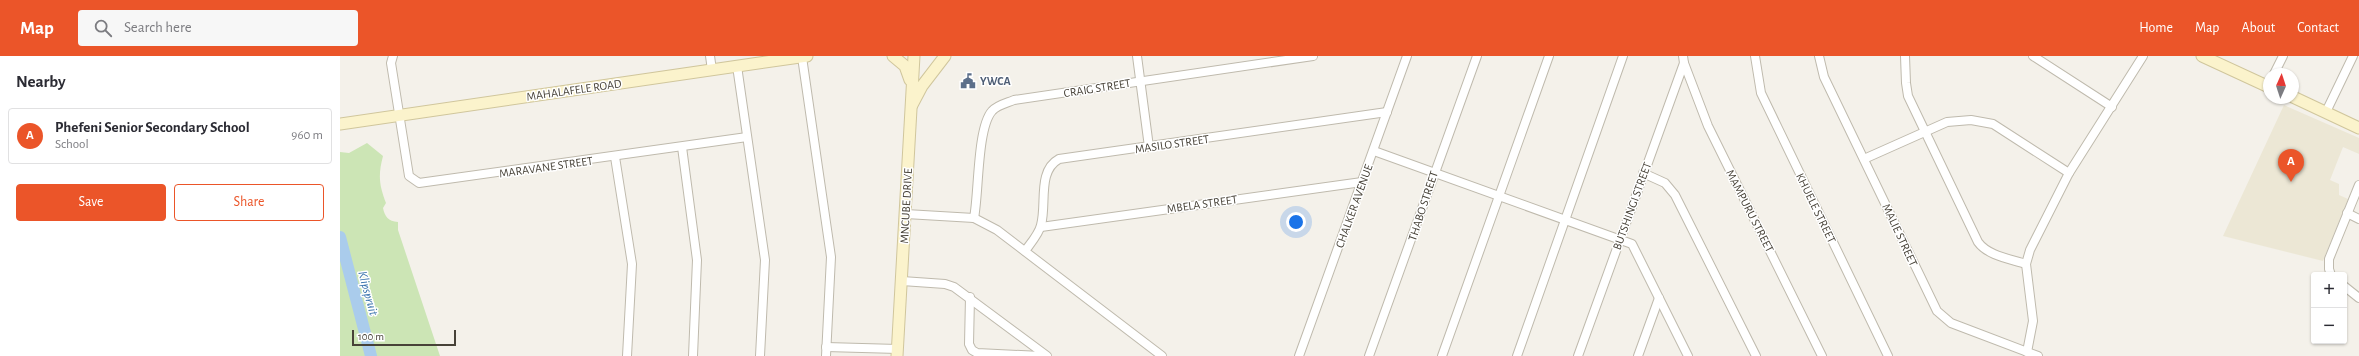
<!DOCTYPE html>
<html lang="en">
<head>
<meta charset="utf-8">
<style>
  body { margin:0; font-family:"Alegreya Sans",sans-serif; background:#f7f7f7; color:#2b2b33 }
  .controls { position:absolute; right:12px; bottom:12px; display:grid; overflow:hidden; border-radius:4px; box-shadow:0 1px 3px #0004 }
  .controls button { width:36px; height:36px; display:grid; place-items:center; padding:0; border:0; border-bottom:1px solid #e1e1e2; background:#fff; color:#2b2b33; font:20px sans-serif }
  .compass { position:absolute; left:1923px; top:12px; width:36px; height:36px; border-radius:50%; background:#fff; box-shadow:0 1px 3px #0004; rotate:3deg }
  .scale { position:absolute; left:12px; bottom:10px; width:104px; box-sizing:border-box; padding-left:4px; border:2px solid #474238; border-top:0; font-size:11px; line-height:14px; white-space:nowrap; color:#474238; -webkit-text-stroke:3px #fff; paint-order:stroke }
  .you { position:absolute; left:956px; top:166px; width:14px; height:14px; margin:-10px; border:3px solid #fff; border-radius:50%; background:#1a73e8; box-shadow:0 0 0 6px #1a73e833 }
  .badge { display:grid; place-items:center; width:26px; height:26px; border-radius:50%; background:#eb5529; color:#fff; font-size:13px; font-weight:700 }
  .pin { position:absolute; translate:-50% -33px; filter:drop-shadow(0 1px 2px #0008) }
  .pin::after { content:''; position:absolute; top:21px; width:14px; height:12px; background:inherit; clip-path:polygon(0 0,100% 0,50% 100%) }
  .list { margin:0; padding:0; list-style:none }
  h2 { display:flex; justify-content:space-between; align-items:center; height:52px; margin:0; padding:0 16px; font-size:17px }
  h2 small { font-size:13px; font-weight:400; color:#7c7c81 }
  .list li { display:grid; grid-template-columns:26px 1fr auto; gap:12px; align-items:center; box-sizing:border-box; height:56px; margin:0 8px 8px; padding:0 8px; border:1px solid #e1e1e2; border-radius:4px }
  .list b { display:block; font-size:15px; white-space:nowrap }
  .list p { margin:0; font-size:13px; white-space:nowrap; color:#7c7c81 }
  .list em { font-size:13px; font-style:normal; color:#7c7c81 }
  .actions { display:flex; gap:8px; padding:12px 16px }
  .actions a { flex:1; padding:9px 0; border:1px solid #eb5529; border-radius:4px; text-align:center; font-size:14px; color:#eb5529 }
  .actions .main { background:#eb5529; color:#fff }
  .icon { flex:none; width:22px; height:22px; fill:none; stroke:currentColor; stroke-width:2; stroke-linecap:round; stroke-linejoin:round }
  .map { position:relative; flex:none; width:2019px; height:300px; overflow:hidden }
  header { display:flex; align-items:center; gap:24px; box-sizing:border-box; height:56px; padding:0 20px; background:#eb5529; color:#fff }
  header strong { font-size:19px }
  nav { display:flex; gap:22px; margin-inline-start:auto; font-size:14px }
  .search { width:280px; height:36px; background:#f7f7f7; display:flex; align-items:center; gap:10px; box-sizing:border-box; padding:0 14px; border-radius:4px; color:#7c7c81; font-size:15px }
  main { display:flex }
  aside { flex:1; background:#fff }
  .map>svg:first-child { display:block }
  .education { fill:#ece7d5 }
  .green { fill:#cce5b5 }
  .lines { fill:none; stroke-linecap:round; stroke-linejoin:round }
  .river { stroke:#aaccec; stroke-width:12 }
  .street-casing { stroke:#bfbaad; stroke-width:10 }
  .secondary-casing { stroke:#d0c69c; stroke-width:13 }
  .street { stroke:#fff; stroke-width:8 }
  .secondary { stroke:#fbf3cc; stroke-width:11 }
  .labels { text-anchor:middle; stroke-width:3; stroke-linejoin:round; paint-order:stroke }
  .service-label { font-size:12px; font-weight:bold; fill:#4e5e75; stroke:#fff; text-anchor:start }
  .street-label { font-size:12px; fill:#474238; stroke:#fff }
  .water-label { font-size:13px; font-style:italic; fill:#3872ac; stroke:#fff }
</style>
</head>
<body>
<header>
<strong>Map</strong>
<div class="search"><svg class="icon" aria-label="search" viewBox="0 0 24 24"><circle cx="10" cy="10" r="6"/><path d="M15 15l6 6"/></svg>Search here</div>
<nav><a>Home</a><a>Map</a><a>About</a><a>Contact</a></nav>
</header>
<main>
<aside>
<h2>Nearby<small></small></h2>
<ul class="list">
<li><span class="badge">A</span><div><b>Phefeni Senior Secondary School</b><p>School</p></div><em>960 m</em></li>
</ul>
<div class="actions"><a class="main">Save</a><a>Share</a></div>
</aside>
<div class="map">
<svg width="2019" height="300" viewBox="0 0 2019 300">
  <rect width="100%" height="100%" fill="#f4f1ea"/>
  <polygon class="education" points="1944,49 2019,82 2019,98 2003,91 1990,124 1999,128 1999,139 2008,143 1983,205 1883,180"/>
  <path class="green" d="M27,87L43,100C38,119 39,129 46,147L43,152C45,161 48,165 58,166V174L100,300H0V96L9,97Z"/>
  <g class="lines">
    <polyline class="river" points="0,181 31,300"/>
    <g class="street-casing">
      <g id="street">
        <polyline points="53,0 51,7 69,120 79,127 407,81"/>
        <polyline points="370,0 372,14"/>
        <polyline points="797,0 809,91"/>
        <polyline points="1415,0 1421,37 1548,300"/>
        <polyline points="1479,0 1484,21 1597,255 1611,267 1698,300"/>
        <path d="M1565,0L1566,27L1568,40L1638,186C1648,200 1671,203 1686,208"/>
        <polyline points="1693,0 1772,51"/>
        <polyline points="462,1 491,201 486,300"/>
        <polyline points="1344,7 1368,70 1482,300"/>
        <polyline points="397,10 425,204 420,300"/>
        <polyline points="1934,18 1943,0"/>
        <polyline points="1986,56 2013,0"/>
        <polyline points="342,91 357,204 353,300"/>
        <polyline points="1034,95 1292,188 1348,300"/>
        <polyline points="275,101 292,208 287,300"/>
        <polyline points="1524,103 1607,66 1631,64 1653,68 1729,117"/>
        <polyline points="1303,117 1325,127 1335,139 1416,300"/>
        <polyline points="2007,157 2019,163"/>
        <polyline points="566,158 634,162 657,174 822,300"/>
        <path d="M634,162C639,137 637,72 652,55C657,49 667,47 674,44L973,0"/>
        <polyline points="701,171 1022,126"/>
        <path d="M685,195C690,188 699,178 701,169C707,148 697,115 719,103L1047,56"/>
        <polyline points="1991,219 1989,213 1989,203 2019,129"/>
        <polyline points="562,225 605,228 614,231 707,300"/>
        <polyline points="2004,230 2019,242"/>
        <polyline points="630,241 629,288 632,294 637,297 701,300"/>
        <polyline points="486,291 558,293"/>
        <polyline points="1687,296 1693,265 1686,208 1690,194 1729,117 1803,0"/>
        <polyline points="959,300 1067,0"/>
        <polyline points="1029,300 1137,0"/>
        <polyline points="1102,300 1209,0"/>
        <polyline points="1177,300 1283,0"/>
        <polyline points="1238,300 1344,7 1343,0"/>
        <polyline points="1298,300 1319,242"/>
      </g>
    </g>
    <g class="secondary-casing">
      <g id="secondary">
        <polyline points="553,0 565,10 570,24"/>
        <polyline points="1862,0 1929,31"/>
        <polyline points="1953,41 2019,72"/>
        <polyline points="572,49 582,30 605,0"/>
        <polyline points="0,68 467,0"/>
        <polyline points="557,300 574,0"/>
      </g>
    </g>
    <use href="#street" class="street"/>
    <use href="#secondary" class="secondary"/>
  </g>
  <defs>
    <g id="civic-bare" transform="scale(1.2)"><path d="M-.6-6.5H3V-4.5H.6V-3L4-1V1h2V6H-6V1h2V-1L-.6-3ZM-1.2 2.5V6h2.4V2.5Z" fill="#5c6f8a" stroke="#fff" stroke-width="2.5" paint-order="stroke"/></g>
  </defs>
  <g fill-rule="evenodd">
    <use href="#civic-bare" x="628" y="25"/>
  </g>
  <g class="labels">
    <g class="service-label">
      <text x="640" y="29">YWCA</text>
    </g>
    <g class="street-label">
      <text transform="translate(757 32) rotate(-9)" y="4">CRAIG STREET</text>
      <text transform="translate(234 34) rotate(-8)" y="4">MAHALAFELE ROAD</text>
      <text transform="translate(832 88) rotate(-8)" y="4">MASILO STREET</text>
      <text transform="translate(206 111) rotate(-8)" y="4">MARAVANE STREET</text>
      <text transform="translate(862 148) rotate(-8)" y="4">MBELA STREET</text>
      <text transform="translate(566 150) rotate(-87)" y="4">MNCUBE DRIVE</text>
      <text transform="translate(1014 150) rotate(-70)" y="4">CHALKER AVENUE</text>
      <text transform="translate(1083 150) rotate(-72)" y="4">THABO STREET</text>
      <text transform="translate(1292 150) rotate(-70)" y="4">BUTSHINGI STREET</text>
      <text transform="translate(1476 152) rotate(64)" y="4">KHUELE STREET</text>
      <text transform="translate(1410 155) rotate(63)" y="4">MAMPURU STREET</text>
      <text transform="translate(1560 179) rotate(65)" y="4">MALIE STREET</text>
    </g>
    <g class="water-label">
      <text transform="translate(29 237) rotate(75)" y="5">Klipspruit</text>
    </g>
  </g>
</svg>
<div class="controls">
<button>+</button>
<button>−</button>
</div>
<svg class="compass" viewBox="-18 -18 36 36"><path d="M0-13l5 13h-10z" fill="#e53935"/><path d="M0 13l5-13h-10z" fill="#7c7c81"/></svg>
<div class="scale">100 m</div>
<div class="you"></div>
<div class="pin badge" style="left:1951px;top:126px">A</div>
</div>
</main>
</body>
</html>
